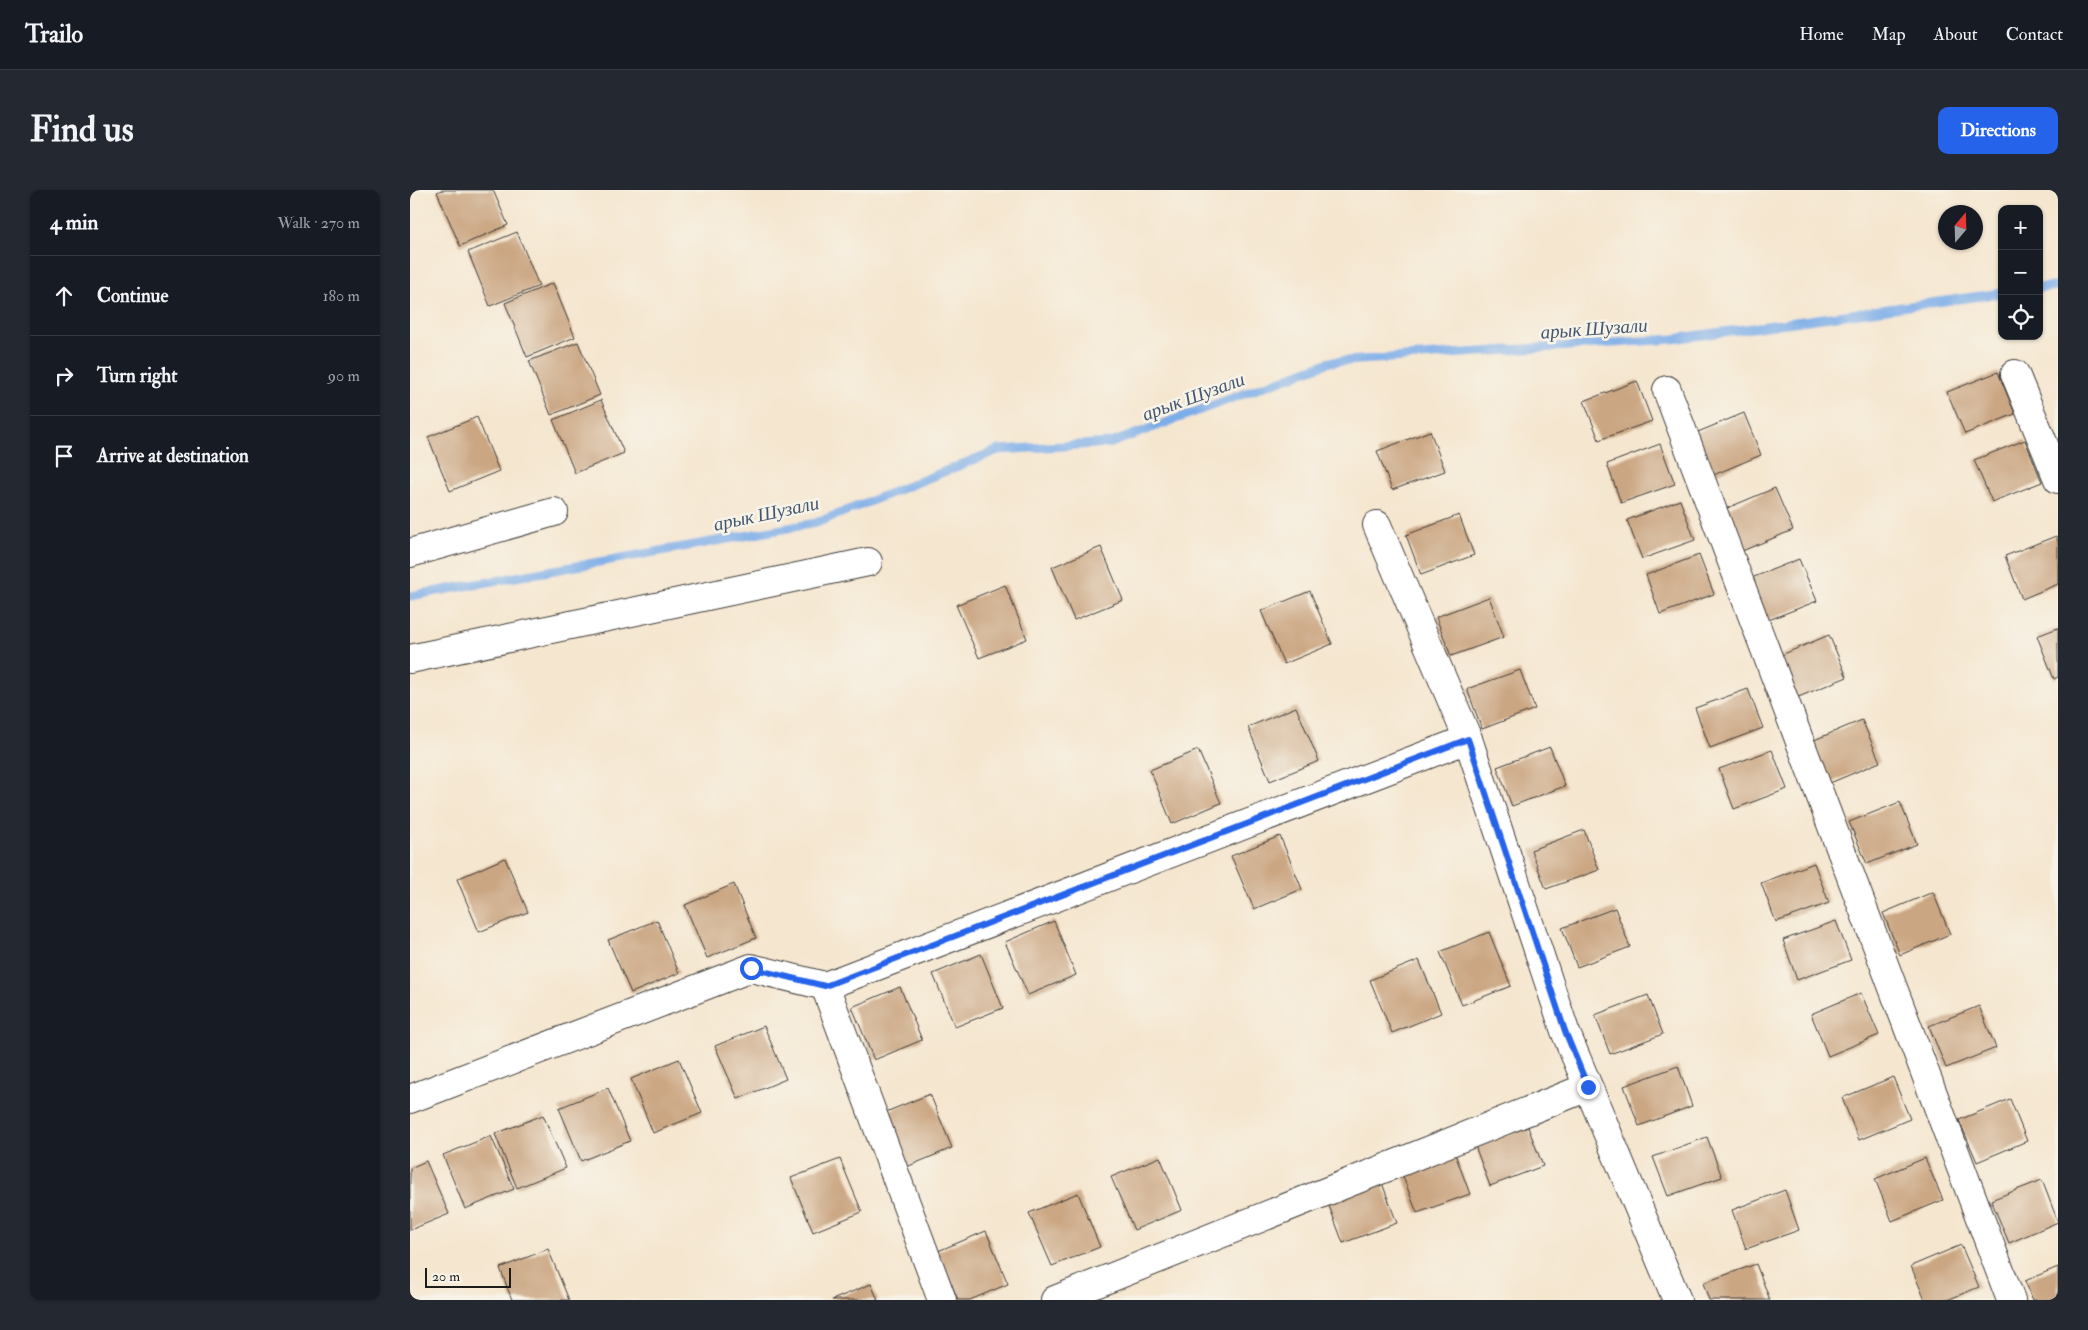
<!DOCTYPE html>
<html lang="en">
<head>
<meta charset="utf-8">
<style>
  body { margin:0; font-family:"IM FELL Double Pica",serif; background:#242831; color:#f1f3f6 }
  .controls { position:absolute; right:15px; top:15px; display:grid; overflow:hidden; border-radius:10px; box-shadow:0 1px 4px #0004 }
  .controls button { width:45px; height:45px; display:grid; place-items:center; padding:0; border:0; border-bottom:1px solid #363941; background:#171b24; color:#f1f3f6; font:25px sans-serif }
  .compass { position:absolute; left:1528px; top:15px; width:45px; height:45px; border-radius:50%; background:#171b24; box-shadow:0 1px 4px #0004; rotate:19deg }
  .scale { position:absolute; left:15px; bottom:12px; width:86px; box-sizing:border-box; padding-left:5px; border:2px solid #1c1c1c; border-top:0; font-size:14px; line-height:18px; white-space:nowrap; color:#1c1c1c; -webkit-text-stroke:4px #f7f3e8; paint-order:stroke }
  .stop { position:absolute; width:15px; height:15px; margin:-11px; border:4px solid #2563eb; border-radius:50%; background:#fff }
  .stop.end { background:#2563eb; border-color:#fff; box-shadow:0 1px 5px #0008 }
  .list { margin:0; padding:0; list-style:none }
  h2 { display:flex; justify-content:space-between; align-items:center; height:65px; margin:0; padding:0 20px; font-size:21px }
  h2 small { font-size:16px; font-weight:400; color:#9ea1a6 }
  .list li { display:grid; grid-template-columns:32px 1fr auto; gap:15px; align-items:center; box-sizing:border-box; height:80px; padding:0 20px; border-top:1px solid #363941 }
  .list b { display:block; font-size:19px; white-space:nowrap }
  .list em { font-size:16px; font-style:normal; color:#9ea1a6 }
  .icon { flex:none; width:28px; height:28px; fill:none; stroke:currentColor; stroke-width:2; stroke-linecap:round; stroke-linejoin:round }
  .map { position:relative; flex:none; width:1648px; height:1110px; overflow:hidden; border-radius:10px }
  header { display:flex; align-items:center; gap:30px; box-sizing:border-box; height:70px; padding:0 25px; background:#171b24; border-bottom:1px solid #363941 }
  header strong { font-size:24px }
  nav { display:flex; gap:28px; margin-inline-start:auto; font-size:18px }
  .intro { display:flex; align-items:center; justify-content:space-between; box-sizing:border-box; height:120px; padding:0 30px }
  h1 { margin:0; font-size:35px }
  .button { padding:12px 22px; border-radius:10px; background:#2563eb; color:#fff; font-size:18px; font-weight:700 }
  main { display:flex; gap:30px; padding:0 30px }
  aside { flex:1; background:#171b24; border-radius:10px; box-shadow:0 1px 4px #0004 }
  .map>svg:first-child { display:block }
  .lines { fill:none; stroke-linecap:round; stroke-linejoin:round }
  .stream { stroke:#7dade8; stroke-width:9 }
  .building { fill:#caa682 }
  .minor-casing { stroke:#3d3a37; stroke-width:30 }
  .minor { stroke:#fff; stroke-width:28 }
  .route { stroke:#2563eb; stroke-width:6 }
  .labels { text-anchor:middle; stroke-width:5; stroke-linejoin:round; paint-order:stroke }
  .water-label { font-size:19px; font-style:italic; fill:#43566e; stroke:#f7f3e8 }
</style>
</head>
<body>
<header>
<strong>Trailo</strong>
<nav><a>Home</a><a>Map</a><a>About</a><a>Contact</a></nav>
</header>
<div class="intro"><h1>Find us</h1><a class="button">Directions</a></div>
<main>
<aside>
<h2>4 min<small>Walk · 270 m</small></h2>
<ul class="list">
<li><svg class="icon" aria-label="ahead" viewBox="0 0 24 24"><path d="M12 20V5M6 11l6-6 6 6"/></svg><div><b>Continue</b></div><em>180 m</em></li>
<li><svg class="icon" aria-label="right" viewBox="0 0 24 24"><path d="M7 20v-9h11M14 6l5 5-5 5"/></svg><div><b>Turn right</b></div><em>90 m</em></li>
<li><svg class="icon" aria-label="arrive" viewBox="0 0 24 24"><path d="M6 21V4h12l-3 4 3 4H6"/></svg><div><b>Arrive at destination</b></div></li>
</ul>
</aside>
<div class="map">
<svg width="1648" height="1110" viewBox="0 0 1648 1110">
  <rect width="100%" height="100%" fill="#f7f3e8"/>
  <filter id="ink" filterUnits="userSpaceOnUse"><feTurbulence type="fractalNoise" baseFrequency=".02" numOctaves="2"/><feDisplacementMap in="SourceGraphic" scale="10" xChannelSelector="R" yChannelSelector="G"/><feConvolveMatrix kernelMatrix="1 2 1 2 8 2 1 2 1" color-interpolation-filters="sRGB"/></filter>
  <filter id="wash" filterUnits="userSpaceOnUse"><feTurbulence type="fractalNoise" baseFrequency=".0096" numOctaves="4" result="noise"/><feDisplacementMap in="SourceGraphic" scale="20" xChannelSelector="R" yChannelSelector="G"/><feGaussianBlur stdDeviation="1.12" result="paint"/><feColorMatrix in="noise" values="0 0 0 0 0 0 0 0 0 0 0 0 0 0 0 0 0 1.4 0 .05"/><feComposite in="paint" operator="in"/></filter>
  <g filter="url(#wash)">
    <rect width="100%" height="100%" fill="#f5e6cf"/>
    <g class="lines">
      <g class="stream">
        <polyline points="1629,98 1648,96"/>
        <polyline points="0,406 406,333 588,260 701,253 920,172 1263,149 1592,103"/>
      </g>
    </g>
    <g id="blocks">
      <g class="building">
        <polygon points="32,0 83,0 98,35 50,56 27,2"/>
        <polygon points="107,42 129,96 80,116 58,62"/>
        <polygon points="143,93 165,147 117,167 95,113"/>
        <polygon points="168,152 190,205 141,225 119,171"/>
        <polygon points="1588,182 1605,224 1555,244 1537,202"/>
        <polygon points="1227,191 1242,231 1189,250 1174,211"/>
        <polygon points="191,210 214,263 165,283 143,230"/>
        <polygon points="1334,223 1351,265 1301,286 1283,244"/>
        <polygon points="67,227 89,281 40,301 18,247"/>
        <polygon points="1020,241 1035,281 982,300 967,261"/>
        <polygon points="1615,250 1632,292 1582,312 1564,270"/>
        <polygon points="1250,254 1265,294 1211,313 1197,274"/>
        <polygon points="1365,298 1383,340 1332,361 1315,319"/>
        <polygon points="1270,310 1285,350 1232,369 1217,330"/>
        <polygon points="1049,325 1064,365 1011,385 996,345"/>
        <polygon points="1646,346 1648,352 1648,394 1612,409 1595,366"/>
        <polygon points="691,357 713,410 664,430 642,377"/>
        <polygon points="1289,365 1304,404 1250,424 1236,385"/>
        <polygon points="1389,369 1407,411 1356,431 1339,389"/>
        <polygon points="595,395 617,449 569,468 546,415"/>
        <polygon points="900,401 922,454 874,474 851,421"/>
        <polygon points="1079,407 1094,447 1041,466 1026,427"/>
        <polygon points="1648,438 1648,487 1644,489 1627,446"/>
        <polygon points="1419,445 1437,487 1386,508 1369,466"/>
        <polygon points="1110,480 1125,519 1072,539 1057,499"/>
        <polygon points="1338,499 1353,538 1300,558 1285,518"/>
        <polygon points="886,517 909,571 860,591 838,537"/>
        <polygon points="1452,530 1470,572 1420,593 1402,551"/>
        <polygon points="1140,557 1155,596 1102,616 1087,577"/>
        <polygon points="788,560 811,613 762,634 740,580"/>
        <polygon points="1362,560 1377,599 1324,619 1309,579"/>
        <polygon points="1490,612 1507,654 1457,674 1439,632"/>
        <polygon points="1174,640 1189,680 1136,699 1121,660"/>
        <polygon points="870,646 892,699 844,719 821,666"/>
        <polygon points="95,668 118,722 69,742 47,689"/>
        <polygon points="1404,673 1419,713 1366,732 1351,693"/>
        <polygon points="324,694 346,748 297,768 275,715"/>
        <polygon points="1523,702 1540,744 1490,765 1473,723"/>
        <polygon points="1205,718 1220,757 1167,777 1152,738"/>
        <polygon points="247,730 269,783 221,803 198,750"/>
        <polygon points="644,731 666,785 618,805 595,752"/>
        <polygon points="1426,731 1441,770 1387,790 1373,750"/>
        <polygon points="1079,742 1101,796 1052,815 1030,762"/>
        <polygon points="571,764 593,818 545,837 523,784"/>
        <polygon points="1009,770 1031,823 982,843 960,790"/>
        <polygon points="490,797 512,850 464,870 442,817"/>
        <polygon points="1451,803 1469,845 1418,866 1401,824"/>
        <polygon points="1238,805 1253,844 1200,864 1185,825"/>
        <polygon points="1569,816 1586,858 1536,878 1519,836"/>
        <polygon points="354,836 376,889 328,909 305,856"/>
        <polygon points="269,869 292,923 243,943 221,889"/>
        <polygon points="1268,876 1282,916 1229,936 1214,896"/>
        <polygon points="1483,887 1500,929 1449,950 1432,908"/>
        <polygon points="198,898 220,951 171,971 149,918"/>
        <polygon points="520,904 542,958 494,978 471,924"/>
        <polygon points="1600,909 1617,951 1567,972 1549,930"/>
        <polygon points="133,925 156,978 107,998 85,944"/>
        <polygon points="1118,937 1133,976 1080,996 1065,956"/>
        <polygon points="81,946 104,999 55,1019 33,965"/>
        <polygon points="1297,947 1312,987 1258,1006 1243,967"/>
        <polygon points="1045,964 1060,1004 1007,1023 992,984"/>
        <polygon points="750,967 772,1020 724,1040 701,987"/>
        <polygon points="1515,968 1533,1010 1482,1031 1465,989"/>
        <polygon points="430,969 452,1022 403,1042 381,988"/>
        <polygon points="16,971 39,1024 0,1040 0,978"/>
        <polygon points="1632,990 1648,1032 1599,1053 1581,1010"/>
        <polygon points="972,993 987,1033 933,1053 918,1013"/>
        <polygon points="1375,1000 1389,1040 1336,1059 1322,1020"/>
        <polygon points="668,1003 690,1057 642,1076 619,1023"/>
        <polygon points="576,1041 598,1094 560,1110 548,1110 528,1061"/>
        <polygon points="1551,1055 1569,1097 1537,1110 1515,1110 1501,1076"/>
        <polygon points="138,1059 159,1110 102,1110 90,1078"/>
        <polygon points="1346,1074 1360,1110 1299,1110 1293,1093"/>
        <polygon points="1648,1077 1648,1110 1623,1110 1615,1091"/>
        <polygon points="461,1094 468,1110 422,1110"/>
      </g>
    </g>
  </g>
  <g filter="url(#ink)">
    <use href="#blocks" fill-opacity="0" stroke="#3d3a37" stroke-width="1"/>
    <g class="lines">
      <g class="minor-casing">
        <g id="minor">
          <polyline points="1605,184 1648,289"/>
          <polyline points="1257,200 1601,1110"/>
          <polyline points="967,335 1058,549 1155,841 1267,1110"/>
          <polyline points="0,363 144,322"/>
          <polyline points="0,469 458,372"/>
          <polyline points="415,796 532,1110"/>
          <polyline points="0,909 341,778 415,796 1058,549"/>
          <polyline points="645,1110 1178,897"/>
        </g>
      </g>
      <use href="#minor" class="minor"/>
    </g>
  </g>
  <g class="lines" filter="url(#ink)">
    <polyline class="route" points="341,778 415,796 1058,549 1155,841 1178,897"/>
  </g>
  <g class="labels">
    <g class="water-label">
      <text transform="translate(1184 138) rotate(-4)" y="7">арык Шузали</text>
      <text transform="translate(783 206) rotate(-20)" y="7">арык Шузали</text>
      <text transform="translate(356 323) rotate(-12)" y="7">арык Шузали</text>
    </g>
  </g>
</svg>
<div class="controls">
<button>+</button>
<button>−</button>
<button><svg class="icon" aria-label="locate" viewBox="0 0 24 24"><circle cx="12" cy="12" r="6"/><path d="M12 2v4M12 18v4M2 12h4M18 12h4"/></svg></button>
</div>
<svg class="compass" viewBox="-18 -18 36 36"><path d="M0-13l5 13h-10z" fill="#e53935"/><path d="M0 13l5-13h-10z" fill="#9ea1a6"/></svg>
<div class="scale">20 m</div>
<div class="stop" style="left:341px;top:778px"></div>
<div class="stop end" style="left:1178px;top:897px"></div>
</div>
</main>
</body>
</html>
